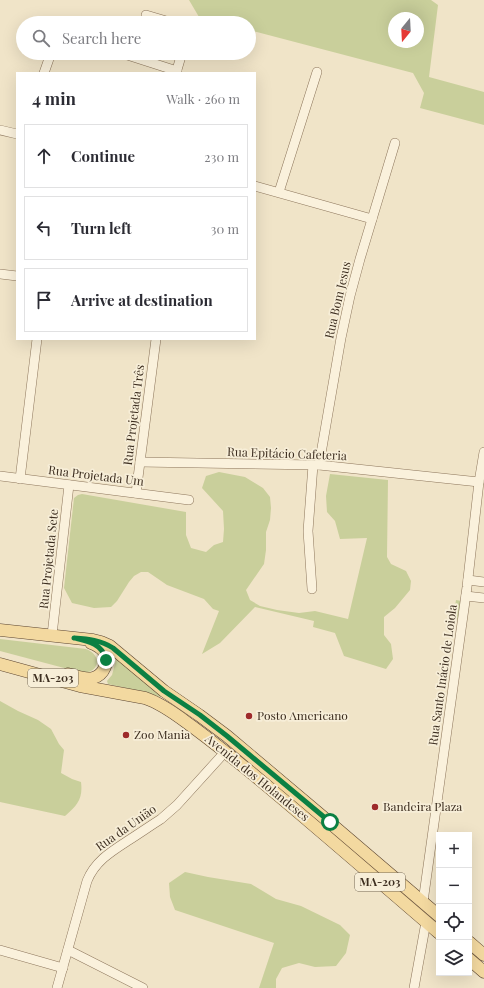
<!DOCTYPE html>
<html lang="en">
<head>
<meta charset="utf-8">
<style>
  body { margin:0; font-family:"Playfair Display",serif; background:#f2f2f3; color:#2b2b33 }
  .controls { position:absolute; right:12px; bottom:12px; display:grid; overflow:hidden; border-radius:0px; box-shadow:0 4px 16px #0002 }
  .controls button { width:36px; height:36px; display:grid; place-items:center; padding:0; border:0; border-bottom:1px solid #e1e1e2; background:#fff; color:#2b2b33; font:20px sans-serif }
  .compass { position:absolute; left:388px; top:12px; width:36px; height:36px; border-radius:50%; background:#fff; box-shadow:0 4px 16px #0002; rotate:198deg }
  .stop { position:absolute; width:12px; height:12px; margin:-9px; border:3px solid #0b8043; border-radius:50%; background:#fff }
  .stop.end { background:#0b8043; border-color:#fff; box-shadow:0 1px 4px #0008 }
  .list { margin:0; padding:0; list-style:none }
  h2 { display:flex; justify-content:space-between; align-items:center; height:52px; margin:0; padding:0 16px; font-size:17px }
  h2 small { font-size:13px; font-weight:400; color:#7c7c81 }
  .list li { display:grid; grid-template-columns:26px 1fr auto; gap:12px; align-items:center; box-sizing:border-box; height:64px; margin:0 8px 8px; padding:0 8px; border:1px solid #e1e1e2; border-radius:0px }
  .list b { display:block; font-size:15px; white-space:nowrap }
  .list em { font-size:13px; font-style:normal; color:#7c7c81 }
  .icon { flex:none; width:22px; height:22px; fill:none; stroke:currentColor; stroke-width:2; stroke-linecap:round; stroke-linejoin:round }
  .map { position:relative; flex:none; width:484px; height:988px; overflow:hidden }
  .search { position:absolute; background:#fff; box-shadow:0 4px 16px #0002; left:16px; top:16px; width:240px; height:44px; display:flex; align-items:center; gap:10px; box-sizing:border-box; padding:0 14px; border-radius:22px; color:#7c7c81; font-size:15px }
  .panel { position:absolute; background:#fff; box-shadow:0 4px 16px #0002; left:16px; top:72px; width:240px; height:268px; border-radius:0px }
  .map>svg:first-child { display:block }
  .green { fill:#c9cf9b; fill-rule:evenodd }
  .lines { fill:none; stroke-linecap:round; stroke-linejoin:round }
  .minor-casing { stroke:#8d765c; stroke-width:10 }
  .major-casing { stroke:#5b4430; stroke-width:13 }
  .minor { stroke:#faf1dc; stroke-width:9 }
  .major { stroke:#f3d9a0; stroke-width:12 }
  .route { stroke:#0b8043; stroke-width:5 }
  .poi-dot { fill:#9e2a2b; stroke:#f7eed8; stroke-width:1.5 }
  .labels { text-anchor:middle; stroke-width:3.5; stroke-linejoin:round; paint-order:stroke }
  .shield { fill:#f7eed8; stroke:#756857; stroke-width:1 }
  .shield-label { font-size:11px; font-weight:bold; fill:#3d2e20 }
  .street-label { font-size:12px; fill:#3d2e20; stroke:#f7eed8 }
  .poi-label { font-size:12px; fill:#3d2e20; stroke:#f7eed8; text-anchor:start }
</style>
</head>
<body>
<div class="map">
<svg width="484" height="988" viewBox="0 0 484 988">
  <rect width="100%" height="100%" fill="#f0e4c8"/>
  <g class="green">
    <path d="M189,0H431L438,5L429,77L484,92V125L420,108L424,93L413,73L249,30V23H223L199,17ZM394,18H418V42H394Z"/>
    <polygon points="219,472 245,477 263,488 270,497 271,508 270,520 266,532 266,550 264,564 246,590 250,600 260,606 277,610 299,613 315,611 348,619 367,538 340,539 335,521 327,512 326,496 330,474 388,480 387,557 391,564 406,571 411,581 410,590 395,608 384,617 384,635 391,644 393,659 386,669 344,656 335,633 313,627 314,621 255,607 220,643 202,654 219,611 213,609 204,599 167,585 148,572 141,572 134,576 129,582 117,601 111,607 94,608 72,603 64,588 74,498 78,495 82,494 186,512 186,535 191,548 206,552 214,545 223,542 224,529 223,511 202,488 206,476"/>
    <polygon points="456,600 462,601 460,620 453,618"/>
    <path d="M0,639L86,649C102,655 100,672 83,673L0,651Z"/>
    <polygon points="117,659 164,696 160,697 148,693 108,684 107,681 112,675 116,660"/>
    <path d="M0,701L18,711L38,720L51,729L59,744L64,750L61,773L72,779L81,782C83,798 78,805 65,816L0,802Z"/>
    <polygon points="185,872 208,877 251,884 276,899 301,906 340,925 350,935 346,953 336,966 315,967 299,963 282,968 276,979 276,988 259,988 274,943 175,910 170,897 169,883"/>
  </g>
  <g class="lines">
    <g class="minor-casing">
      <g id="minor">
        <polyline points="146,15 173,23"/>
        <polyline points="121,53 177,71"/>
        <polyline points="44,73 51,53"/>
        <polyline points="176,73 182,53"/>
        <polyline points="0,130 17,134"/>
        <polyline points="255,186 372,219"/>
        <polyline points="279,192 317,72"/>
        <polyline points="0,274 17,276"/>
        <polyline points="140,462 319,465 479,482"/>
        <polyline points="319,465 341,338 350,296 360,259 395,143"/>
        <polyline points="0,476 189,500"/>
        <polyline points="20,479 37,339"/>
        <polyline points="136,493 156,339"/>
        <polyline points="468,580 484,582"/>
        <polyline points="312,589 308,531 313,465"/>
        <polyline points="466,596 484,598"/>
        <polyline points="52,635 69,485"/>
        <polyline points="423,902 467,587 479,482 484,452"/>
        <polyline points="0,950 63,968"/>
        <polyline points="68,950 143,988"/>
        <path d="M57,988L87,881C95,861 112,851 129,840C140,833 150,826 161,819L177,805L225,752"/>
        <polyline points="414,988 426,922"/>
      </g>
    </g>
    <g class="major-casing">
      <g id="major">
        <polyline points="0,630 93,640 101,642 110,646 164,691 199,715 227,736 329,822 439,916"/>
        <path d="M0,664L80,686L145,698C160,703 174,713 186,722C208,738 228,754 249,771C313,824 376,879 439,933"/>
        <path d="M68,674C76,676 85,680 93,678C104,675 110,661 104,652C101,647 96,645 91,643"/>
        <polyline points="469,942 484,955"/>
        <polyline points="469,959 484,972"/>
      </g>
    </g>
    <use href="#minor" class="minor"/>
    <use href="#major" class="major"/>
  </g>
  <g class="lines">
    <path class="route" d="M106,660C103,644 88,641 74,638C88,639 101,640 113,648L164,691L200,715L227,736L330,822"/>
  </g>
  <g class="poi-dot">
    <circle cx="249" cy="716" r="4"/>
    <circle cx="126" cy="735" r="4"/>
    <circle cx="375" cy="807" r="4"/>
  </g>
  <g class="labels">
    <g class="shield">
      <rect x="28" y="669" width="50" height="18" rx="3"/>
      <rect x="355" y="873" width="50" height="18" rx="3"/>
    </g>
    <g class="shield-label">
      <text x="53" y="682">MA-203</text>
      <text x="380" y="886">MA-203</text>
    </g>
    <g class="street-label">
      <text transform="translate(338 300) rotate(-77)" y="4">Rua Bom Jesus</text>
      <text transform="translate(134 415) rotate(-83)" y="4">Rua Projetada Três</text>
      <text transform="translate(287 454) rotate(2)" y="4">Rua Epitácio Cafeteria</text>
      <text transform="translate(96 476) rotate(7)" y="4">Rua Projetada Um</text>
      <text transform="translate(49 559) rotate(-84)" y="4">Rua Projetada Sete</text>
      <text transform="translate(443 675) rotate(-82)" y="4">Rua Santo Inácio de Loiola</text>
      <text transform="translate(257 778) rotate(39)" y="4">Avenida dos Holandeses</text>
      <text transform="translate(126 828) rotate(-35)" y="4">Rua da União</text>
    </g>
    <g class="poi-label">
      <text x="257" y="720">Posto Americano</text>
      <text x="134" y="739">Zoo Mania</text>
      <text x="383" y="811">Bandeira Plaza</text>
    </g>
  </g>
</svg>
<div class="controls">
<button>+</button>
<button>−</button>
<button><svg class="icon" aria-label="locate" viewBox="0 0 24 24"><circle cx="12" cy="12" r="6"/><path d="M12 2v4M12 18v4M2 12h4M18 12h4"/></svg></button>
<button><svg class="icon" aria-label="layers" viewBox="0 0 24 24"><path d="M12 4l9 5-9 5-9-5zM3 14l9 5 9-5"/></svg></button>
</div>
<svg class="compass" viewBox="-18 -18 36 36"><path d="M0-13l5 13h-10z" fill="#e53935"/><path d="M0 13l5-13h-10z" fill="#7c7c81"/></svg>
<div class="stop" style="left:330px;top:822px"></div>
<div class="stop end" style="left:106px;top:660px"></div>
<div class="search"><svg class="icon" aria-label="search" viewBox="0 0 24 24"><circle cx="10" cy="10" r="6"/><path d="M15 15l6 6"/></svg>Search here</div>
<section class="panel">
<h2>4 min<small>Walk · 260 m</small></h2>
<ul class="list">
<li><svg class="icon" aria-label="ahead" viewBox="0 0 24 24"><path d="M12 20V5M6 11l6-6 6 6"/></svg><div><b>Continue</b></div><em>230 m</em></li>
<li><svg class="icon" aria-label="left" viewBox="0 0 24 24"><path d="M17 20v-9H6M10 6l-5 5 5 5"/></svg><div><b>Turn left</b></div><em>30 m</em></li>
<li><svg class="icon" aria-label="arrive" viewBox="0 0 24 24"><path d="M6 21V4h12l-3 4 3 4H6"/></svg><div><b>Arrive at destination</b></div></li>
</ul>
</section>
</div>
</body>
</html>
